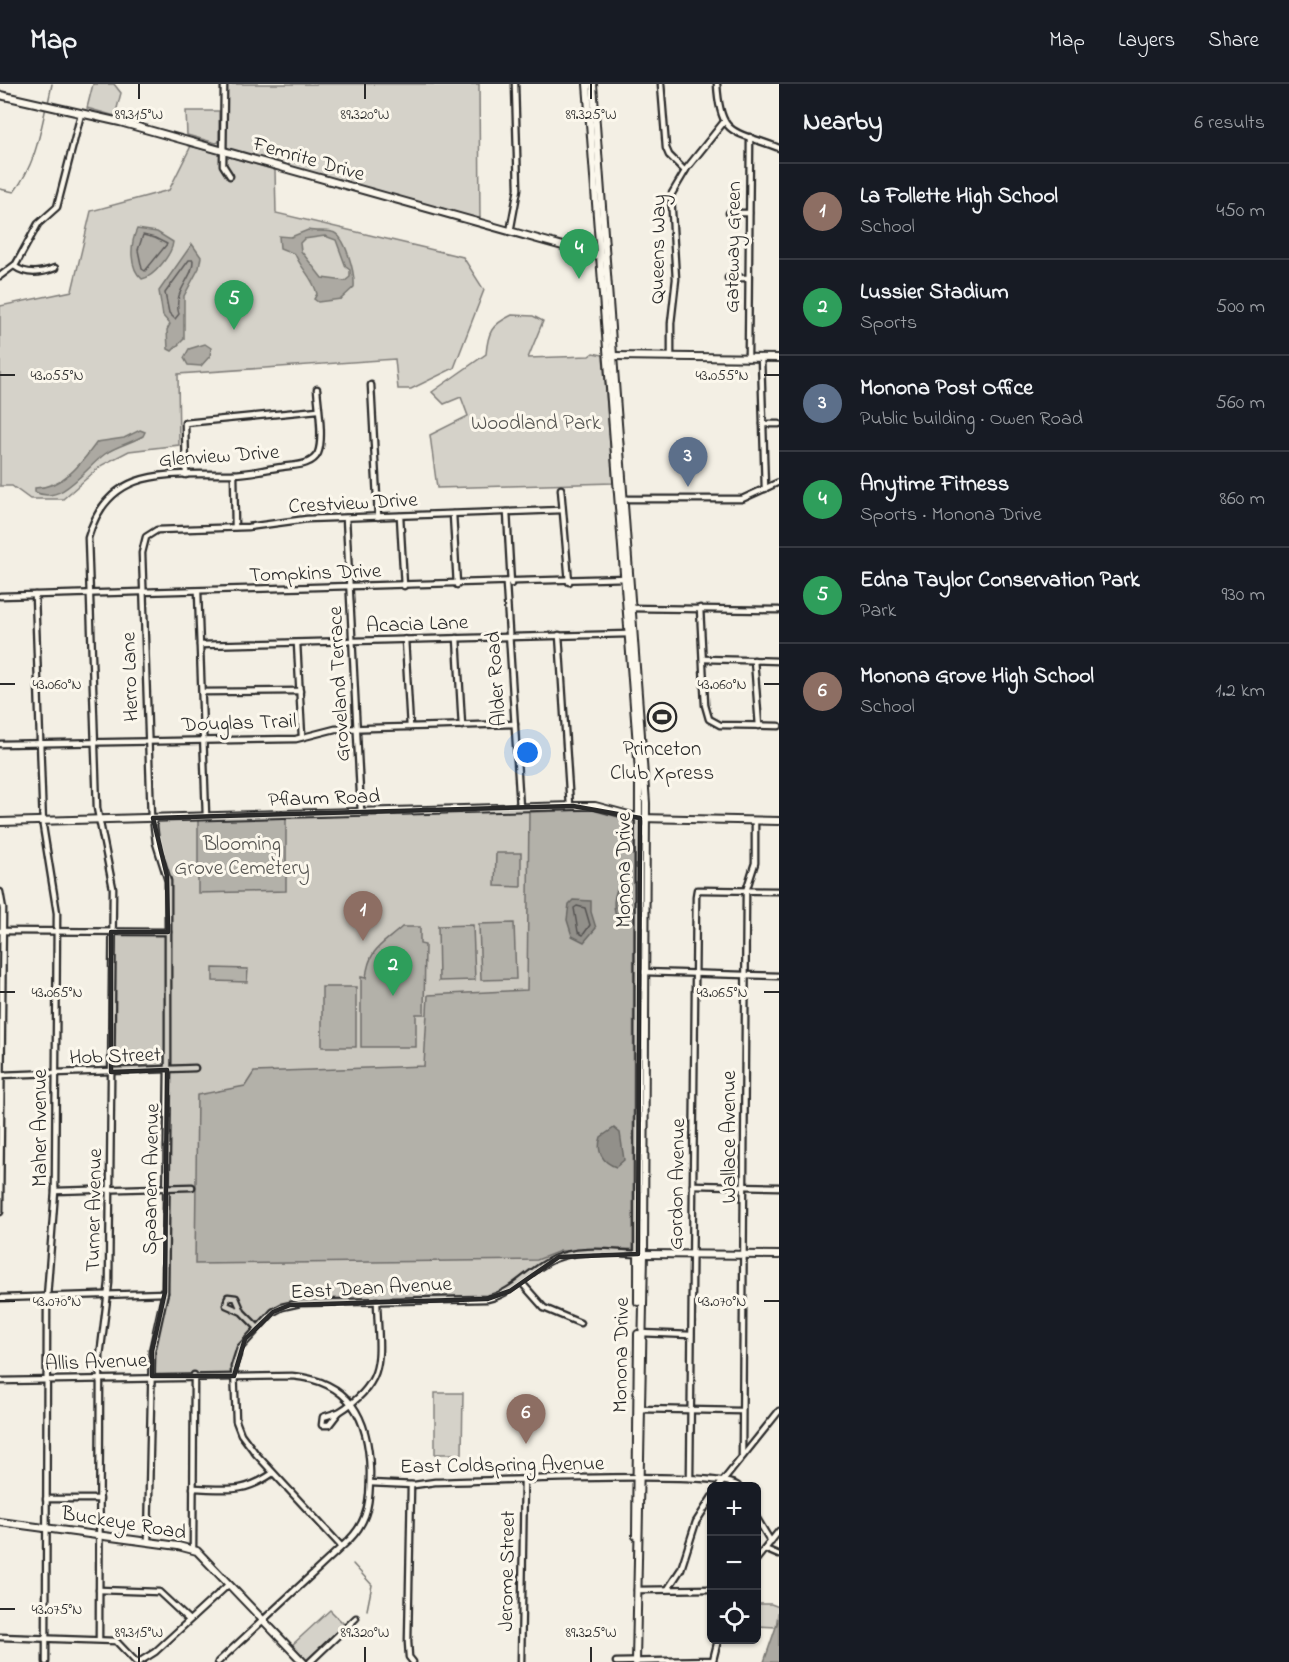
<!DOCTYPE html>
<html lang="en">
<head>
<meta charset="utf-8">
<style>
  body { margin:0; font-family:"Indie Flower",sans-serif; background:#242831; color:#f1f3f6 }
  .controls { position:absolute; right:18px; bottom:18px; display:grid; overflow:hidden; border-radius:9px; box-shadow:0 2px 4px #0004 }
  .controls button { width:54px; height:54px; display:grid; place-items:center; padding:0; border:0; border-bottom:2px solid #363941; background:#171b24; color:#f1f3f6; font:30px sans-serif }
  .you { position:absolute; left:528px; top:669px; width:21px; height:21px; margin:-15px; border:4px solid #fff; border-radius:50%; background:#1a73e8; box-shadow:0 0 0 9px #1a73e833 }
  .badge { display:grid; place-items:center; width:39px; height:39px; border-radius:50%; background:#98999b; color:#fff; font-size:20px; font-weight:700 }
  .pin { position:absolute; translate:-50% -50px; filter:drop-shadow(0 2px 3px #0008) }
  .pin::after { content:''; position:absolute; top:32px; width:21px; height:18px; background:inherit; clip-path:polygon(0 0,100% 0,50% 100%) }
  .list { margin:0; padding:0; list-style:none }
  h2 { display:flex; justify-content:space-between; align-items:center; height:78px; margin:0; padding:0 24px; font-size:26px }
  h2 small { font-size:20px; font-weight:400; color:#9ea1a6 }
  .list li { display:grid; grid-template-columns:39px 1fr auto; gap:18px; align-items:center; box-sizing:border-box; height:96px; padding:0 24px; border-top:2px solid #363941 }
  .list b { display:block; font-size:22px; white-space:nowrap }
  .list p { margin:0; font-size:20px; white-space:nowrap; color:#9ea1a6 }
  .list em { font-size:20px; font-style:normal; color:#9ea1a6 }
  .icon { flex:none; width:33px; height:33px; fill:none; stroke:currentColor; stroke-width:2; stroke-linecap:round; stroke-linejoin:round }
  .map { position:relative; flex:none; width:779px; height:1578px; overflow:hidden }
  header { display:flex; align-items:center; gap:36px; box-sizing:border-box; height:84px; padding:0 30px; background:#171b24; border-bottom:2px solid #363941 }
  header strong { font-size:28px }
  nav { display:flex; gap:33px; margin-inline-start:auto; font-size:21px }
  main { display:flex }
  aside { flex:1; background:#171b24 }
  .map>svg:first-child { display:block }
  .green { fill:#d5d2c9; stroke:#807e7a; stroke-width:1.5 }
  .water { fill:#aca9a2; stroke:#787772; stroke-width:1.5; fill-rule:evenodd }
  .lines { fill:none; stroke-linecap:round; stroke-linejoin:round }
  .shore { stroke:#5f5d5b; stroke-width:1.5 }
  .stream { stroke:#787772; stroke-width:1.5 }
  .street-casing { stroke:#2b2b2b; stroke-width:9 }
  .secondary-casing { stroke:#2b2b2b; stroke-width:10 }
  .street { stroke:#fbf7ec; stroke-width:4.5 }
  .secondary { stroke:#fbf7ec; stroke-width:6 }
  .marked { fill:#2b2b2b; fill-opacity:0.2; stroke:#2b2b2b; stroke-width:4.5; stroke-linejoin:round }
  .ticks { fill:none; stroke:#2b2b2b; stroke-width:2 }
  .labels { text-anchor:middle; stroke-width:6; stroke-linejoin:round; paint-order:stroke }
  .street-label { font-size:21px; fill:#2b2b2b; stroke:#fbf7ec }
  .park-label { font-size:21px; fill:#565552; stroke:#fbf7ec }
  .poi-label { font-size:21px; fill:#2b2b2b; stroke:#fbf7ec }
  .ticks-label { font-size:15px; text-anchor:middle; fill:#2b2b2b; stroke:#fbf7ec; stroke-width:6; stroke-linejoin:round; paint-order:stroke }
</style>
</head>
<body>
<header>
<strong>Map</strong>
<nav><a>Map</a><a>Layers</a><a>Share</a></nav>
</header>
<main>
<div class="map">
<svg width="779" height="1578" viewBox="0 0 779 1578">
  <rect width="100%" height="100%" fill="#f3efe4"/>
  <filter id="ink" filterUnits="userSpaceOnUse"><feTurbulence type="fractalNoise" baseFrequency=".0167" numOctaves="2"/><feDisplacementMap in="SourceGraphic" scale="12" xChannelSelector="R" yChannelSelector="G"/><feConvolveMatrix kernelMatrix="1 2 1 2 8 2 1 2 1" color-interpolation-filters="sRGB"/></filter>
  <g filter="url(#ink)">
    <g class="green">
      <polygon points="93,0 114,0 121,9 115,32 87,24"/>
      <polygon points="224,0 479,0 480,137 224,67"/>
      <polygon points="186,27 219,27 219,58 216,59 187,51"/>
      <polygon points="191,62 275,86 276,129 463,173 484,206 454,284 411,305 398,305 395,275 178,290 179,361 129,367 102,381 63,415 30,415 12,402 0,402 0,222 72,207 91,127 169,106"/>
      <path d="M512,231L533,232L543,237L528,274L589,272L593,269L603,271L613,399L437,404L430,351L468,332L461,313L444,320L432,308L486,270C488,248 491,241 512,231Z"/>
      <polygon points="592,726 634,737 633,1165 560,1167 537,1176 195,1180 197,1011 245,1002 254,988 424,982 428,911 527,906 529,728"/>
      <polygon points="286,734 286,807 198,809 198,736"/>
      <polygon points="496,769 521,769 521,803 495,802"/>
      <polygon points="514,839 516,895 481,896 479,840"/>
      <polygon points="473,841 475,896 439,897 438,842"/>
      <path d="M402,843H420V860L425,861L424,930H416V963H361V893L366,894C369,864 382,861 402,843Z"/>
      <polygon points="213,884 248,885 247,898 213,897"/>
      <rect x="322" y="903" width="34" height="60"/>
      <polygon points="435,1309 463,1309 462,1370 435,1370"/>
      <polygon points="756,1520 771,1520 779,1523 776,1543 757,1542"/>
      <polygon points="330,1526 345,1541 306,1576 292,1561"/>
    </g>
    <g class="water">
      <path d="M137,145L157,148L173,158C172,170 154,193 142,195C129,184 130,160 137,145Z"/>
      <path d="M308,146C316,148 324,146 332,148C346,151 355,190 354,203L341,215L318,218L314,215L317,210C313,193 301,185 295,170L280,164L279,152L291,153ZM325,152L336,156L346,183L350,186V193L345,197L322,194L301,167L300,159L304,155Z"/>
      <polygon points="192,160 201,173 199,184 184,212 184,255 172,267 168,265 167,246 170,240 163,232 159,207"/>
      <polygon points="205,260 211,264 210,272 201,282 188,281 184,274 189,265"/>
      <path d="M140,346L145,348L143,352C131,359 116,362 105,370C85,384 62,422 35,408V404C64,403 81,380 97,358L124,354Z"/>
      <path d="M621,799H625C631,806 631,826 629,836L625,838L620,837C611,827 613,809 621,799Z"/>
      <polygon points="573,816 591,817 591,828 596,844 584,858 572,852 567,836 569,820"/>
      <path d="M614,1044L620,1049L624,1076L616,1083C602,1078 596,1067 601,1053Z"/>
      <polygon points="779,1534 779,1578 764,1578"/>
    </g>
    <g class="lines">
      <g class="shore">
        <polygon points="143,151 155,154 167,160 145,187 142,185 138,166"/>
        <path d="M189,176H193C194,195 172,206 179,230L175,235L169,229L165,209Z"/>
        <polygon points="577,822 585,824 590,841 583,851 578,848 574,824"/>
      </g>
      <g class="stream">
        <polyline points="48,19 52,0"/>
        <path d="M0,105L14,108C34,82 39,55 46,23"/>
        <polyline points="353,1480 372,1501 367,1526"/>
      </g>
      <g class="street-casing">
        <g id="street">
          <polyline points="224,0 223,81 230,92"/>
          <polyline points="661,0 666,64 669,71 685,87"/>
          <path d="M717,0C720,54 734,46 779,64"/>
          <polyline points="729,129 749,129"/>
          <polyline points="510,148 518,105 515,0"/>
          <path d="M14,182C26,191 42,189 55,184"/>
          <polyline points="0,192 16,180 38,140 57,123 81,30"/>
          <polyline points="728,194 748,194"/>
          <polyline points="671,273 671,239 676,195 671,111 687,84 723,39"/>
          <polyline points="748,274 750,53"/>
          <polyline points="761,274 765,405"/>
          <polyline points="371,301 378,433"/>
          <polyline points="763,340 779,340"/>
          <polyline points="234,390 235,443"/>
          <polyline points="186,391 185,339 318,326"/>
          <polyline points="561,405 569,498"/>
          <polyline points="621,415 742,415 779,398"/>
          <polyline points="507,428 511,500"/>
          <polyline points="453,430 457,501"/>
          <polyline points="400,432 404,502"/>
          <polyline points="346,434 361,728"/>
          <polyline points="506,500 520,724"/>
          <polyline points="198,508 206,732"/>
          <polyline points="35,511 43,742 57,829 55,1107 47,1213 46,1578"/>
          <polyline points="0,512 627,494"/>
          <polyline points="629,524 779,526"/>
          <polyline points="700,524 705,621 709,635 720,641 779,642"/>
          <polyline points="559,551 570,722"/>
          <polyline points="457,554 462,642"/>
          <polyline points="405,555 410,643"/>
          <polyline points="297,559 302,653"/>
          <polyline points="200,561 629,550"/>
          <polyline points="703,575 779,577"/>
          <polyline points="754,576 759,642"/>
          <polyline points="202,608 300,607"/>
          <polyline points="0,660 296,655 335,645 515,640"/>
          <polyline points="151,734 142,469 146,453 157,446 248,443 307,435 562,426"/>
          <polyline points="0,808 3,825 0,1128"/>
          <polyline points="0,847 168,848"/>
          <polyline points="643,888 779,892"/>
          <polyline points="0,991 195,984"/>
          <polyline points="693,1101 779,1103"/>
          <polyline points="55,1107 192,1103"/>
          <polyline points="521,1198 544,1224 580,1239"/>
          <polyline points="0,1214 165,1209"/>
          <polyline points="242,1228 236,1214 228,1213 226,1221 242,1228 257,1243"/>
          <polyline points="641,1249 691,1251"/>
          <path d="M0,1297L292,1292C350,1297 369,1334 370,1388C370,1415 369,1436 349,1456L218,1578"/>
          <polyline points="638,1325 741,1327"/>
          <path d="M339,1328C390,1296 378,1270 377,1217"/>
          <polygon points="339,1328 329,1341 322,1341 323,1333"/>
          <polyline points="742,1371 746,807 755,779 755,737"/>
          <polyline points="690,1394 696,812 697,806 701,806 779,807"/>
          <path d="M370,1399L414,1401L435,1398C477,1398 719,1385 738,1402"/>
          <polyline points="411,1401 408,1558 409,1573 413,1578"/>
          <polyline points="719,1402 779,1327"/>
          <path d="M193,1404C228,1405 243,1410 273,1389"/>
          <polyline points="46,1415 100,1415"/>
          <polyline points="756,1433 771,1458"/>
          <polyline points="148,1457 152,1267 165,1208 168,979 168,797 156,759 153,734"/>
          <path d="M341,1462L256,1370L241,1350L236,1337L234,1283L240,1264L273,1228L282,1223L300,1219L487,1215C515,1209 529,1186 554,1175C578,1164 612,1169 638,1170"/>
          <polyline points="193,1465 194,1291"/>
          <polyline points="765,1465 779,1471"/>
          <polyline points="756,1476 779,1447"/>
          <polyline points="668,1505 681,1485 696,1438 712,1413"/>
          <polyline points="99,1506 159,1508 189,1536"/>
          <polyline points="637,1506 712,1505"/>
          <polyline points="0,1553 116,1557 136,1578"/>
          <path d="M99,1555L100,1272L109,1199L113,804L97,724L88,454C109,380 170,391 232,390C249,390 265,385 282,383C294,381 312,382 318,369C324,355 318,320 317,305"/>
          <polyline points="139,1578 155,1568 229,1500"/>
          <polyline points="310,1578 356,1534"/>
          <polyline points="521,1578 524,1396"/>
          <polyline points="616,1578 713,1576 718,1556"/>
        </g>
      </g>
      <g class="secondary-casing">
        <g id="secondary">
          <polyline points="587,0 639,688 638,1218"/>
          <polyline points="593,0 646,719 644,1170 636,1578"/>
          <polyline points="0,11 120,38 602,173"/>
          <polyline points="612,272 779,274"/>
          <polyline points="0,738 573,722 595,722 640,734 779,737"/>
          <polyline points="641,1170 779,1171"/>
          <polyline points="0,1438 178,1462 197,1467 303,1578"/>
          <polyline points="636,1452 638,1250"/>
        </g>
      </g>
      <use href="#street" class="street"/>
      <use href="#secondary" class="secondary"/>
    </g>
  </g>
  <path class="marked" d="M573,722L640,734L638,1170L559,1173L510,1207L487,1215L290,1221L273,1228L245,1255L234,1292H152V1267L165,1208L167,986L111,988V848H168L167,792L153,734Z"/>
  <path class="ticks" d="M139,0V15M365,0V15M591,0V15M0,291H15M764,291H779M0,600H15M764,600H779M0,908H15M764,908H779M0,1217H15M764,1217H779M0,1525H15M139,1563V1578M365,1563V1578M591,1563V1578"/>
  <defs>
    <g id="stadium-ring" transform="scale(1.5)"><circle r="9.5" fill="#fbf7ec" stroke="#2b2b2b" stroke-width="1.5"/><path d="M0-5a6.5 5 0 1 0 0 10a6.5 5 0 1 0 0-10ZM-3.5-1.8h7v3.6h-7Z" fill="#2b2b2b"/></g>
  </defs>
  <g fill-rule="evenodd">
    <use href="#stadium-ring" x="662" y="633"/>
  </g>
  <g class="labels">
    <g class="street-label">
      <text transform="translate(309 74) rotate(16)" y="7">Femrite Drive</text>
      <text transform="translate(732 163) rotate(-89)" y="7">Gateway Green</text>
      <text transform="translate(657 165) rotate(-89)" y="7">Queens Way</text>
      <text transform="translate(219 371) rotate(-4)" y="7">Glenview Drive</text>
      <text transform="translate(353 418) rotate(-3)" y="7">Crestview Drive</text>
      <text transform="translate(315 488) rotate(-2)" y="7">Tompkins Drive</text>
      <text transform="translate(417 539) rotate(-2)" y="7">Acacia Lane</text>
      <text transform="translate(129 593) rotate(-92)" y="7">Herro Lane</text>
      <text transform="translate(495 595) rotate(-94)" y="7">Alder Road</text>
      <text transform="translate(338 600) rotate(-93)" y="7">Groveland Terrace</text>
      <text transform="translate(239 638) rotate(-2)" y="7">Douglas Trail</text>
      <text transform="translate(324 713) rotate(-2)" y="7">Pflaum Road</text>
      <text transform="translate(623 786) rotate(-90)" y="7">Monona Drive</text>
      <text transform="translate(115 971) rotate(-2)" y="7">Hob Street</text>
      <text transform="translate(39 1044) rotate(-90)" y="7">Maher Avenue</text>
      <text transform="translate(728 1053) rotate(-90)" y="7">Wallace Avenue</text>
      <text transform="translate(150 1095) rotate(-89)" y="7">Spaanem Avenue</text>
      <text transform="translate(676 1100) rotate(-89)" y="7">Gordon Avenue</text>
      <text transform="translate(93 1126) rotate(-89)" y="7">Turner Avenue</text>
      <text transform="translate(371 1203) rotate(-3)" y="7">East Dean Avenue</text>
      <text transform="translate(620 1271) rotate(-89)" y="7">Monona Drive</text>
      <text transform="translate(96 1277) rotate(-2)" y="7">Allis Avenue</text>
      <text transform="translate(502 1380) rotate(-1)" y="7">East Coldspring Avenue</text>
      <text transform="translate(124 1438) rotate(9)" y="7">Buckeye Road</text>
      <text transform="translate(506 1487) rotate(-89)" y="7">Jerome Street</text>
    </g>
    <g class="park-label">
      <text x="536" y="345">Woodland Park</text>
      <text x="242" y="766">Blooming<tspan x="242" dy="24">Grove Cemetery</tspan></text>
    </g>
    <g class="poi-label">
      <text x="662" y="671">Princeton<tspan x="662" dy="24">Club Xpress</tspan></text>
    </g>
  </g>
  <g class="ticks-label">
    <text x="139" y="35">89.315°W</text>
    <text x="365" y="35">89.320°W</text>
    <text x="591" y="35">89.325°W</text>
    <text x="722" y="296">43.055°N</text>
    <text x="57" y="296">43.055°N</text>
    <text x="722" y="605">43.060°N</text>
    <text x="57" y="605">43.060°N</text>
    <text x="722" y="913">43.065°N</text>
    <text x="57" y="913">43.065°N</text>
    <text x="57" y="1222">43.070°N</text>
    <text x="722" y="1222">43.070°N</text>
    <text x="57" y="1530">43.075°N</text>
    <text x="139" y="1553">89.315°W</text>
    <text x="365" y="1553">89.320°W</text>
    <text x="591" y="1553">89.325°W</text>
  </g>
</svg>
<div class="controls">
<button>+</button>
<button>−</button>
<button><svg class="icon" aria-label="locate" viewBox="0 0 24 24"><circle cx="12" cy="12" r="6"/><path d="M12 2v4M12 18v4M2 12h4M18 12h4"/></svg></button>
</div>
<div class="you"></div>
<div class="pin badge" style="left:363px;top:857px;background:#8d6e63">1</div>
<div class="pin badge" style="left:393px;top:912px;background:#2e9e5b">2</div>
<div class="pin badge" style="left:688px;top:403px;background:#5c6f8a">3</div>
<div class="pin badge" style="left:579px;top:195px;background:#2e9e5b">4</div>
<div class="pin badge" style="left:234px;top:246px;background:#2e9e5b">5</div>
<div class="pin badge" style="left:526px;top:1360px;background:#8d6e63">6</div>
</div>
<aside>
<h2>Nearby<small>6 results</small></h2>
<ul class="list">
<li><span class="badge" style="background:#8d6e63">1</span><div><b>La Follette High School</b><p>School</p></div><em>450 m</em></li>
<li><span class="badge" style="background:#2e9e5b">2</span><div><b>Lussier Stadium</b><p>Sports</p></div><em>500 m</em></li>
<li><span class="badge" style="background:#5c6f8a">3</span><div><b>Monona Post Office</b><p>Public building · Owen Road</p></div><em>560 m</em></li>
<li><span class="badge" style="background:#2e9e5b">4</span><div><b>Anytime Fitness</b><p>Sports · Monona Drive</p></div><em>860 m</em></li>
<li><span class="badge" style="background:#2e9e5b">5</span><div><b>Edna Taylor Conservation Park</b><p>Park</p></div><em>930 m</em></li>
<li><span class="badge" style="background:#8d6e63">6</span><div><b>Monona Grove High School</b><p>School</p></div><em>1.2 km</em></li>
</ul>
</aside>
</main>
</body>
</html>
